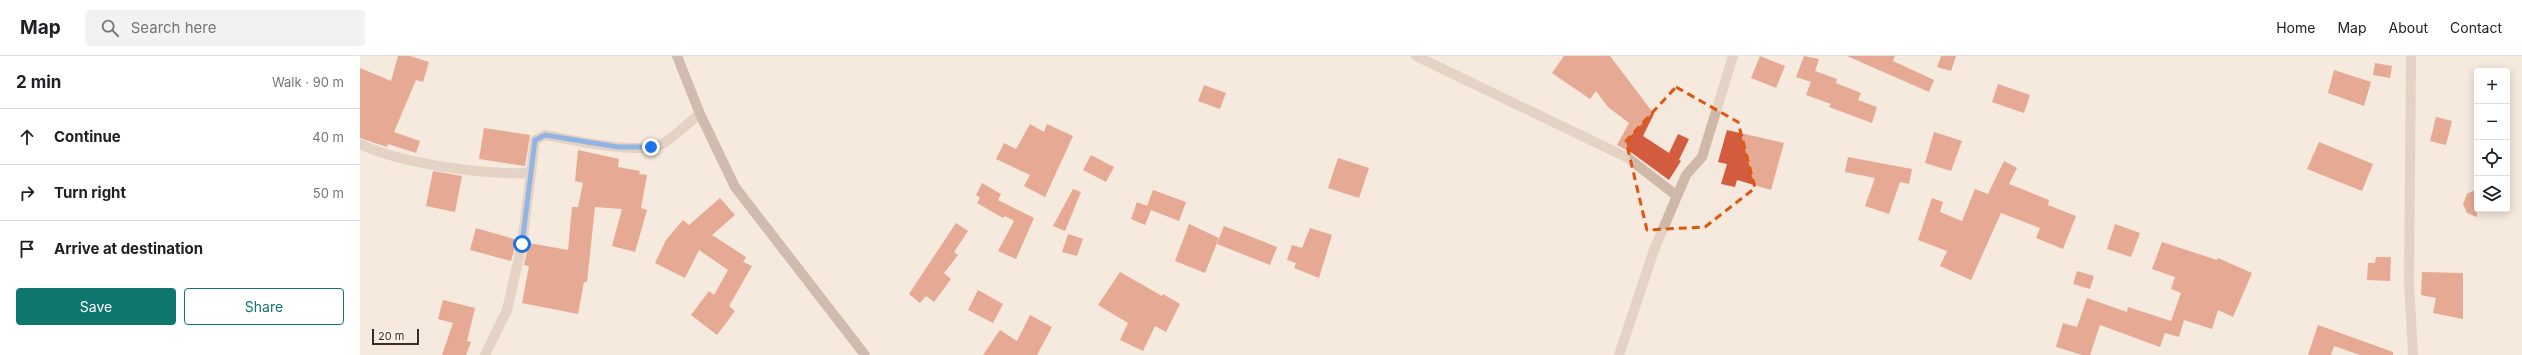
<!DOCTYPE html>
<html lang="en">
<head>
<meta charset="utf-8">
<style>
  body { margin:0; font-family:Inter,sans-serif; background:#f2f2f2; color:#202124 }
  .controls { position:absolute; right:12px; top:12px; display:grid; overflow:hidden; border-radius:4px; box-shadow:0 2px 10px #0003 }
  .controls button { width:36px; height:36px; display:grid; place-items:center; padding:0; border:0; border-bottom:1px solid #e0e0e0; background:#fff; color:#202124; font:20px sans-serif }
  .scale { position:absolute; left:12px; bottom:10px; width:47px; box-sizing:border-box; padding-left:4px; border:2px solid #3a2d28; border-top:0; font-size:11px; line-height:14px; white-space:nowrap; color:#3a2d28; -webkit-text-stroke:3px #fcf3ea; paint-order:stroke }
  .stop { position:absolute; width:12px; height:12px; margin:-9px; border:3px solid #1a73e8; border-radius:50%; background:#fff }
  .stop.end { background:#1a73e8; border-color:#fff; box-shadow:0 1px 4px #0008 }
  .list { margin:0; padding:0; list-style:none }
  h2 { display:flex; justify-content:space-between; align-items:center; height:52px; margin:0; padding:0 16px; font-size:17px }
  h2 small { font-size:13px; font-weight:400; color:#757577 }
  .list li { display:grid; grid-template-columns:26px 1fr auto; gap:12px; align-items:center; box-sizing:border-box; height:56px; padding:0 16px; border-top:1px solid #e0e0e0 }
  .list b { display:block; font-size:15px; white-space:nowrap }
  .list em { font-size:13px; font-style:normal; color:#757577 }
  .actions { display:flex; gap:8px; padding:12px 16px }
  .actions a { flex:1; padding:9px 0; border:1px solid #0f766e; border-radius:4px; text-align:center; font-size:14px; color:#0f766e }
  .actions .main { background:#0f766e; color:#fff }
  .icon { flex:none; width:22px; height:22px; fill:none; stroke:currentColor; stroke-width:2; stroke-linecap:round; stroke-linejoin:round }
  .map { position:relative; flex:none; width:2162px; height:299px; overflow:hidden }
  header { display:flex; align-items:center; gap:24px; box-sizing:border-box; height:56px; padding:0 20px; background:#fff; border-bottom:1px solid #e0e0e0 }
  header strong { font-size:19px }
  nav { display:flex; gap:22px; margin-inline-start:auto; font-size:14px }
  .search { width:280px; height:36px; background:#f2f2f2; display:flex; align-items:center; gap:10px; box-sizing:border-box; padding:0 14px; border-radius:4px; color:#757577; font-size:15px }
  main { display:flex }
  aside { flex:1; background:#fff }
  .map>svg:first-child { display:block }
  .building { fill:#d25c3d }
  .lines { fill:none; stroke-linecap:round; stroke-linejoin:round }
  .street { stroke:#cfb8a7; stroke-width:10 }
  .secondary { stroke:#a38678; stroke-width:10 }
  .route { stroke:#1a73e8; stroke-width:5 }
  .marked { fill:none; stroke:#df570d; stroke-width:3; stroke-dasharray:8 5; stroke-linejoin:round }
</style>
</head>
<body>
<header>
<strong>Map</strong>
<div class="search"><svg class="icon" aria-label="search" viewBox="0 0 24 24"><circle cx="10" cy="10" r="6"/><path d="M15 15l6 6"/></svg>Search here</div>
<nav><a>Home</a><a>Map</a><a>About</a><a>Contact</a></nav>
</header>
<main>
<aside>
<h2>2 min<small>Walk · 90 m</small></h2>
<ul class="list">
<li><svg class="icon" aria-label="ahead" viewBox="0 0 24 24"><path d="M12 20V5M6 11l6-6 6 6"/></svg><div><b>Continue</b></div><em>40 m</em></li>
<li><svg class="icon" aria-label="right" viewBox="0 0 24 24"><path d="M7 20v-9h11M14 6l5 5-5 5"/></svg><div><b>Turn right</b></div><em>50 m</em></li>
<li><svg class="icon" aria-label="arrive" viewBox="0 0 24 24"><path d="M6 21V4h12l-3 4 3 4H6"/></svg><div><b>Arrive at destination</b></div></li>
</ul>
<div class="actions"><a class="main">Save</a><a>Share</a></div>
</aside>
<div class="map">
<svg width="2162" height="299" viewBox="0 0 2162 299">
  <rect width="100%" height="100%" fill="#f5e9dd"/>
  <g class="building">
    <polygon points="38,0 50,0 69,6 63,26 56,24 34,76 60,85 56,97 28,88 27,91 0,82 0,12 31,25"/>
    <polygon points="1204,0 1250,0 1294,58 1283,80 1309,97 1318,78 1329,83 1319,104 1321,105 1309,124 1272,97 1257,89 1269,67 1248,51 1236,35 1230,43 1192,17"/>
    <polygon points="1400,0 1425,10 1416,32 1391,22"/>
    <polygon points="1444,0 1459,3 1455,15 1477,23 1476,27 1501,37 1498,44 1517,51 1512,67 1469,51 1471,48 1446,39 1451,26 1436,21"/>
    <polygon points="1487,0 1535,0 1533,5 1574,24 1569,36"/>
    <polygon points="1581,0 1596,0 1591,15 1577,11"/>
    <polygon points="2015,7 2032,10 2030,22 2013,19"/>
    <polygon points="1974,14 2011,26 2004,50 1968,37"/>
    <polygon points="1638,28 1670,39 1664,57 1632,46"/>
    <polygon points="844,29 866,37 860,53 838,45"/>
    <polygon points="2076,61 2092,65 2086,89 2070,85"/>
    <polygon points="670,68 684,76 687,68 713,80 685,141 664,130 670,119 636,103 644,87 656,93"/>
    <polygon points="124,72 170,79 165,110 119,103"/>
    <polygon points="1367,74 1424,87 1411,134 1377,124 1375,131 1361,128 1367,108 1358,106"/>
    <polygon points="1574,76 1602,85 1591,115 1565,107"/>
    <polygon points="1959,86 2013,108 2002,135 1947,113"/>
    <polygon points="218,94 259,103 258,111 280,115 279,118 287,119 281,152 287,154 275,196 252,190 262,153 235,151 227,226 224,226 218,258 162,247 169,210 164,209 169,187 208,194 212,151 218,151 223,127 215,125"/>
    <polygon points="731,99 754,111 746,126 723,114"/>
    <polygon points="1488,101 1552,113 1549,128 1540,126 1529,158 1505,150 1515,122 1485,116"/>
    <polygon points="978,102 1009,112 999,142 968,132"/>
    <polygon points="1644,105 1657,112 1649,128 1689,144 1688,149 1716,160 1703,193 1676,182 1680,172 1641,157 1611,224 1580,210 1587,195 1558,184 1572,142 1583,146 1580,156 1602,165 1615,133 1628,138"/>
    <polygon points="73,115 102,120 95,156 66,150"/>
    <polygon points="622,127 641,138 638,144 674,162 656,203 638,195 654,165 645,160 643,162 617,147 620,142 616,139"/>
    <polygon points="713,133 721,136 705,175 693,170"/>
    <polygon points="2117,133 2117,161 2107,157 2103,148 2107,138"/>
    <polygon points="793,134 826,146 819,165 791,154 785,169 771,163 777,146 787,150"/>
    <polygon points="360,142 375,159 352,179 386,201 383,206 392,210 369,250 375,255 357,279 331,259 349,235 354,239 368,214 339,194 325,222 295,207 306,184 323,164 329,169"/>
    <polygon points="596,167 608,175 594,196 598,199 584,217 591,223 574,246 566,240 560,247 549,238"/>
    <polygon points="829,168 859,182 845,217 815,205"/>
    <polygon points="1755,168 1780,177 1771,201 1747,193"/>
    <polygon points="864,170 917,191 910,209 857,188"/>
    <polygon points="116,172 154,183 156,187 151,205 110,194"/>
    <polygon points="950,172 972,179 959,222 934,212 936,207 927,204 932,189 942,192"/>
    <polygon points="708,178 723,183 717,200 702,196"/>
    <polygon points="1802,186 1857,204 1858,202 1892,217 1873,261 1858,254 1852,273 1824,264 1819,281 1805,277 1800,291 1740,269 1730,299 1722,299 1696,291 1703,267 1717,271 1727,242 1767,256 1768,251 1811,265 1821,237 1811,233 1815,221 1792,213"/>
    <polygon points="2016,201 2031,201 2030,225 2007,224 2008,207 2015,207"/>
    <polygon points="1717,215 1734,220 1730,233 1713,228"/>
    <polygon points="760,216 802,240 803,238 820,248 806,276 795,270 783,295 760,284 768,267 738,249"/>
    <polygon points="2062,216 2103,217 2103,263 2073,257 2076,242 2061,239"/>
    <polygon points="618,234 643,248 633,267 608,254"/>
    <polygon points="83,244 115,252 107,285 111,286 106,299 82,299 93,267 78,263"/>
    <polygon points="670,259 692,271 677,299 623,299 640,274 657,285"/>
    <polygon points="1958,269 2033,296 2033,299 2000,299 1974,290 1971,299 1948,299"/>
  </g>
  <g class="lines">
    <g class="street">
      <polyline points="1056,0 1268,102 1317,140"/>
      <polyline points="2051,0 2049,227 2053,299"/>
      <path d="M0,88C41,108 125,119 171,117L175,84L185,79C213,84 280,100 304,87C316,79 328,67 340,58"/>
      <polyline points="125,299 147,254 162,188 171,117"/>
      <polyline points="1259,299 1294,194 1326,119 1342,101 1373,0"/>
    </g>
    <polyline class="secondary" points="317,0 340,58 375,131 505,299"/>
  </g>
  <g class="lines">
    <polyline class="route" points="162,188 175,84 185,79 258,91 291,91"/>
  </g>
  <path d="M0 0H2162V299H0ZM1316,31L1378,66L1395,132L1345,171L1287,174L1266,85Z" fill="#f5e9dd" fill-opacity=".55" fill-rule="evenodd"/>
  <path class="marked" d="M1316,31L1378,66L1395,132L1345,171L1287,174L1266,85Z"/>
</svg>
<div class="controls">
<button>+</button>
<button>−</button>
<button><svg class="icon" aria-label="locate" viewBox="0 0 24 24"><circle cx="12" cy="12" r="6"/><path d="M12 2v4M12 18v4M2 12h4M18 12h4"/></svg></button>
<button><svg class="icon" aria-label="layers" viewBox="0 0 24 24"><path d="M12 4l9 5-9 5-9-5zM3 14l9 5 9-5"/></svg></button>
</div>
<div class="scale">20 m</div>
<div class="stop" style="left:162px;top:188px"></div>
<div class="stop end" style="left:291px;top:91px"></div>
</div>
</main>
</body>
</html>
